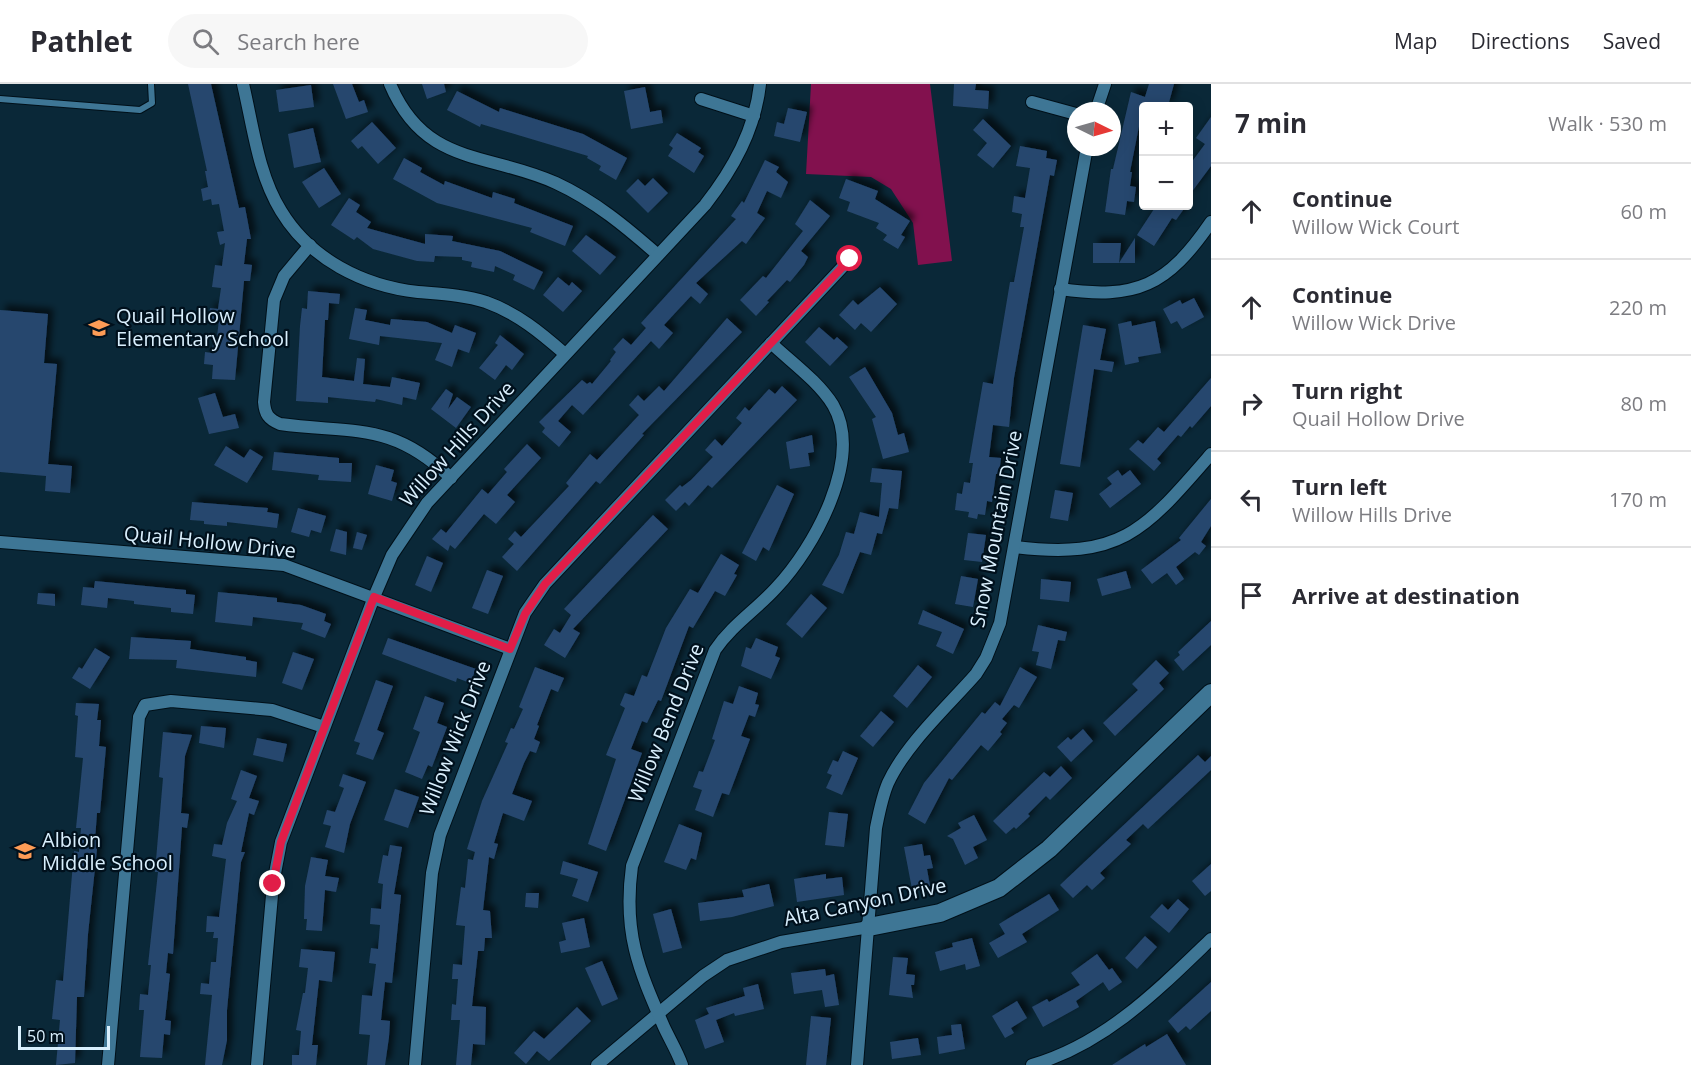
<!DOCTYPE html>
<html lang="en">
<head>
<meta charset="utf-8">
<style>
  body { margin:0; font-family:"Open Sans",sans-serif; background:#f7f7f7; color:#2b2b33 }
  .controls { position:absolute; right:18px; top:18px; display:grid; overflow:hidden; border-radius:6px; box-shadow:0 3px 15px #0003 }
  .controls button { width:54px; height:54px; display:grid; place-items:center; padding:0; border:0; border-bottom:2px solid #e1e1e2; background:#fff; color:#2b2b33; font:30px sans-serif }
  .compass { position:absolute; left:1067px; top:18px; width:54px; height:54px; border-radius:50%; background:#fff; box-shadow:0 3px 15px #0003; rotate:95deg }
  .scale { position:absolute; left:18px; bottom:15px; width:92px; box-sizing:border-box; padding-left:6px; border:3px solid #d9effd; border-top:0; font-size:16px; line-height:21px; white-space:nowrap; color:#d9effd; -webkit-text-stroke:4px #00101c; paint-order:stroke }
  .stop { position:absolute; width:18px; height:18px; margin:-14px; border:4px solid #e11d48; border-radius:50%; background:#fff }
  .stop.end { background:#e11d48; border-color:#fff; box-shadow:0 2px 6px #0008 }
  .list { margin:0; padding:0; list-style:none }
  h2 { display:flex; justify-content:space-between; align-items:center; height:78px; margin:0; padding:0 24px; font-size:26px }
  h2 small { font-size:20px; font-weight:400; color:#7c7c81 }
  .list li { display:grid; grid-template-columns:39px 1fr auto; gap:18px; align-items:center; box-sizing:border-box; height:96px; padding:0 24px; border-top:2px solid #e1e1e2 }
  .list b { display:block; font-size:22px; white-space:nowrap }
  .list p { margin:0; font-size:20px; white-space:nowrap; color:#7c7c81 }
  .list em { font-size:20px; font-style:normal; color:#7c7c81 }
  .icon { flex:none; width:33px; height:33px; fill:none; stroke:currentColor; stroke-width:2; stroke-linecap:round; stroke-linejoin:round }
  .map { position:relative; flex:none; width:1211px; height:981px; overflow:hidden }
  header { display:flex; align-items:center; gap:36px; box-sizing:border-box; height:84px; padding:0 30px; background:#fff; border-bottom:2px solid #e1e1e2 }
  header strong { font-size:28px }
  nav { display:flex; gap:33px; margin-inline-start:auto; font-size:21px }
  .search { width:420px; height:54px; background:#f7f7f7; display:flex; align-items:center; gap:15px; box-sizing:border-box; padding:0 21px; border-radius:33px; color:#7c7c81; font-size:22px }
  main { display:flex }
  aside { flex:1; background:#fff }
  .map>svg:first-child { display:block }
  .green { fill:#82114e }
  .building { fill:#27476e; filter:url(#shadow) }
  .lines { fill:none; stroke-linecap:round; stroke-linejoin:round }
  .lane-casing { stroke:#011019; stroke-width:8 }
  .street-casing { stroke:#011019; stroke-width:14 }
  .secondary-casing { stroke:#011019; stroke-width:20 }
  .lane { stroke:#3e7695; stroke-width:6 }
  .street { stroke:#3e7695; stroke-width:12 }
  .secondary { stroke:#3e7695; stroke-width:18 }
  .route { stroke:#e11d48; stroke-width:8 }
  .labels { text-anchor:middle; stroke-width:4.5; stroke-linejoin:round; paint-order:stroke }
  .poi-label { font-size:20px; fill:#d9effd; stroke:#00101c; text-anchor:start }
  .street-label { font-size:20px; fill:#d9effd; stroke:#00101c }
</style>
</head>
<body>
<header>
<strong>Pathlet</strong>
<div class="search"><svg class="icon" aria-label="search" viewBox="0 0 24 24"><circle cx="10" cy="10" r="6"/><path d="M15 15l6 6"/></svg>Search here</div>
<nav><a>Map</a><a>Directions</a><a>Saved</a></nav>
</header>
<main>
<div class="map">
<svg width="1211" height="981" viewBox="0 0 1211 981">
  <defs>
    <filter id="shadow"><feDropShadow dx="5.5" dy="-5.5" stdDeviation="3" flood-color="#0009"/></filter>
  </defs>
  <rect width="100%" height="100%" fill="#0a2838"/>
  <polygon class="green" points="811,0 930,0 952,177 918,181 913,139 891,105 871,93 806,90"/>
  <g class="building">
    <polygon points="188,0 211,0 239,124 245,123 251,155 247,155 244,180 252,181 250,197 244,197 235,296 212,295 213,281 204,280 205,268 212,269 213,260 216,261 219,236 208,234 210,224 218,225 221,204 212,203 215,181 222,182 225,159 220,161 217,148 224,147 219,120 212,121 211,115 203,117 201,105 208,103 205,87 207,87"/>
    <polygon points="333,0 352,0 359,18 364,16 368,28 346,35"/>
    <polygon points="422,0 444,0 446,8 427,15"/>
    <polygon points="954,0 976,0 975,6 989,7 988,25 953,22"/>
    <polygon points="1149,0 1174,0 1168,22 1143,22 1130,88 1132,88 1130,102 1136,103 1134,118 1127,117 1125,131 1105,128 1111,85 1113,85 1131,8 1145,13"/>
    <polygon points="311,1 314,23 279,28 276,6"/>
    <polygon points="645,3 650,28 661,26 663,39 631,45 624,7"/>
    <polygon points="457,7 499,28 500,24 583,50 627,74 616,96 599,86 601,82 587,74 588,72 481,40 480,43 447,26"/>
    <polygon points="788,24 807,28 800,58 774,52 777,38 784,40"/>
    <polygon points="1211,33 1211,82 1188,113 1188,83 1205,60 1196,54"/>
    <polygon points="983,35 1011,62 993,84 977,71 987,59 973,46"/>
    <polygon points="372,38 396,64 378,80 362,62 358,65 351,57"/>
    <polygon points="313,44 321,78 294,84 288,50"/>
    <polygon points="677,49 701,64 698,68 704,72 694,89 668,72 673,64 669,61"/>
    <polygon points="1020,62 1047,67 1046,74 1057,76 1054,92 1050,91 1014,294 1009,343 993,341 989,373 1001,374 999,390 996,390 992,418 987,417 985,431 978,430 977,435 968,433 969,428 955,426 957,409 962,410 964,398 970,399 973,379 969,379 983,298 993,300 1010,198 1014,198 1024,143 1020,143 1022,130 1012,128 1014,112 1025,114 1030,84 1016,82"/>
    <polygon points="404,74 422,84 420,88 444,101 445,97 492,114 493,108 515,115 514,119 573,142 565,162 530,148 532,144 437,119 393,95"/>
    <polygon points="765,76 779,83 776,88 788,98 781,114 767,107 757,129 765,134 746,160 742,157 696,199 708,210 700,220 691,212 677,227 664,241 673,249 659,265 651,257 583,331 572,321 558,337 571,348 559,363 542,348 545,344 539,338 582,296 587,300 590,298 592,300 611,277 610,276 616,268 613,265 623,254 631,261 646,244 641,239 736,135 731,132 742,117 744,119"/>
    <polygon points="324,84 341,110 319,124 302,98"/>
    <polygon points="653,94 668,109 648,129 626,107 638,95 645,102"/>
    <polygon points="846,95 878,107 875,115 910,137 901,151 905,153 898,165 883,156 887,151 876,144 879,139 847,127 850,118 839,114"/>
    <polygon points="349,114 360,121 356,128 371,138 367,144 425,160 425,150 453,152 452,157 500,167 543,188 534,206 513,196 515,191 495,182 494,188 471,183 472,178 462,176 462,173 435,172 434,178 417,177 373,165 357,153 354,156 331,141"/>
    <polygon points="810,116 830,132 801,167 808,173 804,181 790,198 787,196 767,217 769,218 756,232 740,216 763,192 766,194 803,147 795,140"/>
    <polygon points="1156,122 1186,122 1176,136 1172,134 1154,162 1137,151"/>
    <polygon points="586,151 616,173 600,191 572,167"/>
    <polygon points="1135,154 1135,179 1119,179"/>
    <polygon points="1093,159 1121,159 1119,179 1093,179"/>
    <polygon points="558,193 569,202 572,198 582,207 563,228 543,211"/>
    <polygon points="880,203 897,220 871,248 861,239 855,246 839,231 853,216 858,221"/>
    <polygon points="308,207 340,210 339,220 329,219 328,236 325,236 322,293 354,297 357,274 365,275 363,300 390,303 392,293 420,299 416,316 403,313 402,321 376,315 375,318 328,313 328,319 296,317 300,242 302,224 307,225"/>
    <polygon points="1194,214 1204,233 1182,245 1177,237 1171,240 1163,225 1180,216 1182,220"/>
    <polygon points="355,224 367,226 365,236 390,241 391,235 427,238 452,249 455,241 476,249 469,269 458,265 452,283 435,276 442,259 380,252 379,261 349,255"/>
    <polygon points="0,226 48,230 44,279 57,280 48,380 72,382 70,409 45,407 46,392 0,388"/>
    <polygon points="727,234 742,248 642,350 644,351 600,400 596,397 517,487 502,473 514,460 508,455 515,447 521,453 569,402 566,399 590,370 597,376 639,331 629,321 638,311 644,317 659,302 664,307"/>
    <polygon points="1131,237 1132,242 1155,237 1161,269 1138,273 1139,278 1125,281 1118,240"/>
    <polygon points="1083,241 1106,245 1100,276 1114,278 1112,288 1094,285 1080,383 1060,380"/>
    <polygon points="819,243 834,256 837,253 848,263 830,282 805,258"/>
    <polygon points="500,251 524,270 512,286 506,281 495,296 479,284 498,261 495,259"/>
    <polygon points="865,283 892,329 898,351 904,349 909,368 883,375 872,335 876,333 849,293"/>
    <polygon points="1211,294 1211,322 1192,344 1190,342 1181,353 1178,351 1157,375 1161,379 1154,387 1129,365 1138,356 1143,360 1158,343 1164,348"/>
    <polygon points="782,302 797,316 712,404 708,401 689,422 685,418 676,427 665,416 680,401 682,403 691,396 713,373 705,366 715,355 722,362 742,339 736,334 745,323 749,327 769,305 775,310"/>
    <polygon points="446,305 453,310 448,325 457,313 471,323 456,344 431,325"/>
    <polygon points="215,309 223,333 235,330 239,344 209,350 198,314"/>
    <polygon points="812,351 814,368 808,369 810,382 790,385 786,358"/>
    <polygon points="527,360 541,374 507,411 515,418 496,440 484,430 455,465 450,461 448,467 432,455 441,445 446,449 482,405 488,410 507,388 504,385"/>
    <polygon points="226,362 244,374 250,365 263,373 247,399 214,381"/>
    <polygon points="274,368 339,374 339,379 352,379 351,398 318,396 319,391 272,386"/>
    <polygon points="376,381 394,386 391,397 397,399 392,417 368,410"/>
    <polygon points="872,384 902,387 898,425 889,424 882,450 877,449 871,471 860,468 843,510 822,501 839,471 846,448 854,450 860,428 879,433 882,399 870,398"/>
    <polygon points="1118,386 1122,392 1130,386 1141,400 1110,424 1099,410 1112,400 1107,394"/>
    <polygon points="777,401 794,410 769,467 763,463 756,477 742,469"/>
    <polygon points="1055,406 1073,409 1068,437 1050,434"/>
    <polygon points="1211,415 1211,442 1201,458 1206,462 1199,471 1195,468 1176,483 1184,495 1176,501 1167,489 1152,500 1141,486 1181,456 1179,454"/>
    <polygon points="192,418 268,424 267,428 279,430 277,444 227,438 227,442 204,440 204,437 190,436"/>
    <polygon points="298,424 326,432 321,449 311,446 309,453 291,448"/>
    <polygon points="653,431 668,445 573,545 580,549 565,574 544,561 554,545 560,549 571,531 564,525"/>
    <polygon points="336,445 347,448 346,471 330,467"/>
    <polygon points="357,448 367,451 362,466 353,464"/>
    <polygon points="968,449 986,451 982,478 964,476"/>
    <polygon points="721,470 739,481 734,490 737,491 725,512 715,507 693,544 689,542 661,617 658,616 647,639 642,637 631,665 642,669 606,767 588,760 616,675 606,671 625,624 620,621 625,609 634,612 642,591 647,593 666,544 690,505 698,509"/>
    <polygon points="427,472 443,479 431,508 415,501"/>
    <polygon points="487,486 503,492 488,530 472,524"/>
    <polygon points="1126,487 1131,504 1102,512 1097,495"/>
    <polygon points="961,492 978,495 973,523 955,520"/>
    <polygon points="1041,495 1071,498 1069,518 1040,515"/>
    <polygon points="95,497 186,506 186,510 195,511 193,530 171,528 171,524 134,520 134,517 108,514 107,524 81,521 83,503 94,504"/>
    <polygon points="218,508 277,514 277,518 301,521 326,530 324,537 331,540 325,554 301,545 303,539 253,533 252,542 215,538"/>
    <polygon points="38,509 55,510 55,522 37,520"/>
    <polygon points="811,510 827,524 802,554 786,540"/>
    <polygon points="923,526 964,545 953,570 936,562 942,548 918,540"/>
    <polygon points="1211,537 1211,561 1183,587 1174,576 1180,571 1178,568"/>
    <polygon points="1038,541 1067,548 1065,557 1058,556 1051,585 1036,581 1039,568 1032,567"/>
    <polygon points="131,553 191,557 190,565 246,573 246,576 257,578 256,593 176,584 177,576 129,575"/>
    <polygon points="388,554 476,585 470,599 457,594 456,598 382,570"/>
    <polygon points="756,554 778,563 775,572 780,574 771,595 741,582 746,563 751,565"/>
    <polygon points="95,564 110,573 90,605 72,594 79,583 82,585"/>
    <polygon points="293,568 314,575 302,606 282,599"/>
    <polygon points="1156,576 1169,589 1159,599 1164,605 1115,652 1103,639 1138,606 1132,600"/>
    <polygon points="918,581 932,593 907,624 893,612"/>
    <polygon points="535,583 564,594 558,608 551,605 537,641 539,642 534,655 540,658 536,669 530,667 524,679 512,710 532,717 524,737 503,729 494,759 498,760 494,775 489,773 483,826 490,827 492,854 485,854 484,867 478,867 472,922 486,923 485,961 473,960 471,981 456,981 460,936 451,936 452,920 456,921 458,895 452,895 453,880 462,881 465,842 456,841 461,803 465,804 468,775 473,776 475,768 467,765 482,717 508,659 505,658 511,644 514,645 523,625 519,623"/>
    <polygon points="1020,583 1037,593 1019,624 1014,621 1002,635 1007,639 1000,648 1002,650 988,667 981,661 952,696 949,694 925,740 908,730 924,699 982,628 985,630 995,618 1000,622"/>
    <polygon points="376,596 393,602 377,646 384,649 373,676 356,670 360,659 354,657"/>
    <polygon points="739,602 758,609 755,620 759,621 755,633 749,631 741,652 750,655 729,711 722,709 713,733 695,726 702,706 693,703 699,687 703,688 715,656 712,655 724,617 733,620"/>
    <polygon points="425,612 444,619 437,639 447,643 432,683 428,681 422,695 405,688 420,648 413,645"/>
    <polygon points="76,619 99,620 97,636 101,636 99,662 106,663 100,729 97,729 95,756 98,756 88,850 84,913 77,913 75,979 56,981 60,936 52,935 56,896 63,897 74,767 79,768 81,744 76,744 83,674 75,673 78,632 75,631"/>
    <polygon points="881,627 894,638 873,663 860,652"/>
    <polygon points="201,642 226,644 224,664 199,659"/>
    <polygon points="1083,645 1093,657 1071,678 1057,663 1068,653 1071,656"/>
    <polygon points="163,648 192,651 185,672 181,729 189,730 187,744 182,743 173,870 168,869 166,889 170,890 165,936 171,937 170,951 164,950 162,974 140,973 144,926 139,926 140,910 148,911 151,881 148,881 158,788 155,788 163,694 159,693"/>
    <polygon points="257,654 287,660 283,678 253,671"/>
    <polygon points="843,667 858,674 842,711 826,704 832,691 827,689 833,676 838,678"/>
    <polygon points="1198,671 1205,678 1211,672 1211,686 1148,745 1143,740 1126,756 1131,760 1100,789 1105,794 1092,806 1087,801 1073,814 1060,801"/>
    <polygon points="1061,682 1072,694 1050,716 1046,712 1028,730 1030,732 1016,745 1014,743 1006,750 993,737 1044,688 1050,693"/>
    <polygon points="241,686 257,692 249,714 259,717 254,731 249,729 241,768 245,768 241,778 227,926 227,956 222,981 205,981 212,911 200,910 201,899 209,900 211,878 216,878 218,854 213,854 214,848 206,848 207,832 219,833 226,775 212,772 214,760 222,761 227,739 237,717 231,715"/>
    <polygon points="343,690 366,698 350,740 344,769 325,763 331,742 323,740 327,726 335,728 344,704 339,702"/>
    <polygon points="395,705 419,713 408,744 384,736"/>
    <polygon points="829,728 848,730 844,763 825,761"/>
    <polygon points="974,731 987,756 973,763 978,774 965,781 953,755 947,752 961,744 958,739"/>
    <polygon points="679,740 702,749 696,776 691,774 686,786 664,778"/>
    <polygon points="922,760 924,772 930,771 933,784 927,785 930,802 912,805 904,763"/>
    <polygon points="390,761 402,763 394,810 401,811 392,899 385,898 381,936 390,937 389,953 385,981 367,981 370,951 359,950 362,911 372,912 376,880 369,879 371,864 378,865 380,841 370,840 371,824 381,825 383,800 378,799 383,771 388,772"/>
    <polygon points="311,773 328,776 325,792 339,794 336,808 325,806 322,847 306,846 307,835 304,835 305,802"/>
    <polygon points="563,777 598,788 588,818 572,812 578,795 560,790"/>
    <polygon points="1211,780 1211,807 1205,812 1192,797"/>
    <polygon points="826,790 826,795 842,793 844,811 797,818 794,795"/>
    <polygon points="769,800 774,822 732,833 700,837 698,819 744,813 742,806"/>
    <polygon points="526,809 539,809 538,824 525,823"/>
    <polygon points="1049,810 1059,826 1022,850 1027,858 998,874 989,859 1005,850 999,840"/>
    <polygon points="1178,815 1189,825 1169,849 1150,833 1162,820 1168,826"/>
    <polygon points="671,825 682,864 663,869 653,830"/>
    <polygon points="584,834 590,863 561,869 559,858 566,856 562,839"/>
    <polygon points="1145,852 1157,863 1137,885 1125,874"/>
    <polygon points="972,854 980,882 966,886 965,880 940,887 935,868 953,863 952,859"/>
    <polygon points="301,865 335,868 332,898 319,896 312,961 318,961 316,981 292,981 292,971 299,971 301,947 296,946 303,909 305,909 308,884 299,883"/>
    <polygon points="1097,870 1109,886 1112,884 1122,898 1109,907 1103,898 1076,917 1079,923 1043,943 1032,923 1047,915 1049,918 1080,901 1071,889"/>
    <polygon points="893,873 908,874 906,890 915,891 914,901 911,901 913,914 889,911"/>
    <polygon points="602,877 618,915 602,922 585,884"/>
    <polygon points="825,885 826,892 834,890 839,921 825,923 822,906 794,910 791,889"/>
    <polygon points="1211,898 1211,927 1190,946 1186,942 1178,949 1168,937"/>
    <polygon points="758,900 764,925 735,932 734,929 716,936 724,958 705,965 695,936 709,930 706,924 745,912 743,904"/>
    <polygon points="1017,917 1027,934 1011,944 1014,949 1005,954 992,932"/>
    <polygon points="577,923 591,937 549,977 537,967 526,980 514,969 534,947 544,955"/>
    <polygon points="811,932 831,934 826,981 806,981"/>
    <polygon points="961,940 965,965 939,970 937,953 952,951 951,941"/>
    <polygon points="1167,950 1186,981 1112,981 1145,960 1146,963"/>
    <polygon points="918,954 921,971 892,975 890,958"/>
  </g>
  <g class="lines">
    <g class="lane-casing">
      <polyline id="lane" points="0,15 140,26 152,19 151,0"/>
    </g>
    <g class="street-casing">
      <g id="street">
        <path d="M243,0C253,42 258,90 281,127C310,175 363,202 418,208C441,210 464,211 486,218C517,229 541,249 565,270"/>
        <path d="M390,0C425,83 488,68 556,99C595,117 626,143 658,171"/>
        <polyline points="701,15 754,32"/>
        <polyline points="1032,18 1076,30"/>
        <polyline points="1096,27 1105,0"/>
        <path d="M310,161L284,192L274,216L264,318C265,330 268,335 280,340C354,350 391,337 451,394"/>
        <path d="M1060,205C1137,216 1167,202 1211,138"/>
        <polyline points="0,458 284,481 510,565"/>
        <path d="M1015,463C1122,476 1145,446 1211,370"/>
        <polyline points="108,981 139,633 145,621 171,617 272,626 324,643"/>
        <path d="M257,981L273,800L281,758L374,513L392,471L427,419L705,121C733,85 755,46 760,0"/>
        <polyline points="415,981 432,789 440,751 525,529 545,500 850,175"/>
        <polyline points="597,981 703,892 727,876 781,858 869,843"/>
        <path d="M682,981C677,967 670,956 664,943C638,884 623,848 632,782L715,566C732,541 756,526 776,504C814,464 864,374 833,321C818,297 791,278 771,259"/>
        <path d="M857,981L876,744C879,729 882,713 888,699C906,660 948,622 976,590L986,574L1000,539L1087,63"/>
        <path d="M1032,981C1105,960 1158,906 1211,855"/>
      </g>
    </g>
    <g class="secondary-casing">
      <polyline id="secondary" points="869,843 940,829 999,804 1049,765 1211,609"/>
    </g>
    <use href="#lane" class="lane"/>
    <use href="#street" class="street"/>
    <use href="#secondary" class="secondary"/>
  </g>
  <g class="lines">
    <polyline class="route" points="273,800 281,758 374,513 510,565 525,530 545,500 850,175"/>
  </g>
  <defs>
    <g id="school-bare" transform="scale(1.62)"><path d="M0-5L7-2L0 1L-7-2ZM-4 1L0 2.5L4 1V4Q0 6-4 4Z" fill="#fd9c56" stroke="#00101c" stroke-width="2.5" paint-order="stroke"/></g>
  </defs>
  <g fill-rule="evenodd">
    <use href="#school-bare" x="99" y="244"/>
    <use href="#school-bare" x="25" y="767"/>
  </g>
  <g class="labels">
    <g class="poi-label">
      <text x="116" y="239">Quail Hollow<tspan x="116" dy="23">Elementary School</tspan></text>
      <text x="42" y="763">Albion<tspan x="42" dy="23">Middle School</tspan></text>
    </g>
    <g class="street-label">
      <text transform="translate(457 360) rotate(-48)" y="7">Willow Hills Drive</text>
      <text transform="translate(996 445) rotate(-79)" y="7">Snow Mountain Drive</text>
      <text transform="translate(210 458) rotate(6)" y="7">Quail Hollow Drive</text>
      <text transform="translate(666 639) rotate(-68)" y="7">Willow Bend Drive</text>
      <text transform="translate(455 654) rotate(-69)" y="7">Willow Wick Drive</text>
      <text transform="translate(865 818) rotate(-12)" y="7">Alta Canyon Drive</text>
    </g>
  </g>
</svg>
<div class="controls">
<button>+</button>
<button>−</button>
</div>
<svg class="compass" viewBox="-18 -18 36 36"><path d="M0-13l5 13h-10z" fill="#e53935"/><path d="M0 13l5-13h-10z" fill="#7c7c81"/></svg>
<div class="scale">50 m</div>
<div class="stop" style="left:850px;top:175px"></div>
<div class="stop end" style="left:273px;top:800px"></div>
</div>
<aside>
<h2>7 min<small>Walk · 530 m</small></h2>
<ul class="list">
<li><svg class="icon" aria-label="ahead" viewBox="0 0 24 24"><path d="M12 20V5M6 11l6-6 6 6"/></svg><div><b>Continue</b><p>Willow Wick Court</p></div><em>60 m</em></li>
<li><svg class="icon" aria-label="ahead" viewBox="0 0 24 24"><path d="M12 20V5M6 11l6-6 6 6"/></svg><div><b>Continue</b><p>Willow Wick Drive</p></div><em>220 m</em></li>
<li><svg class="icon" aria-label="right" viewBox="0 0 24 24"><path d="M7 20v-9h11M14 6l5 5-5 5"/></svg><div><b>Turn right</b><p>Quail Hollow Drive</p></div><em>80 m</em></li>
<li><svg class="icon" aria-label="left" viewBox="0 0 24 24"><path d="M17 20v-9H6M10 6l-5 5 5 5"/></svg><div><b>Turn left</b><p>Willow Hills Drive</p></div><em>170 m</em></li>
<li><svg class="icon" aria-label="arrive" viewBox="0 0 24 24"><path d="M6 21V4h12l-3 4 3 4H6"/></svg><div><b>Arrive at destination</b></div></li>
</ul>
</aside>
</main>
</body>
</html>
